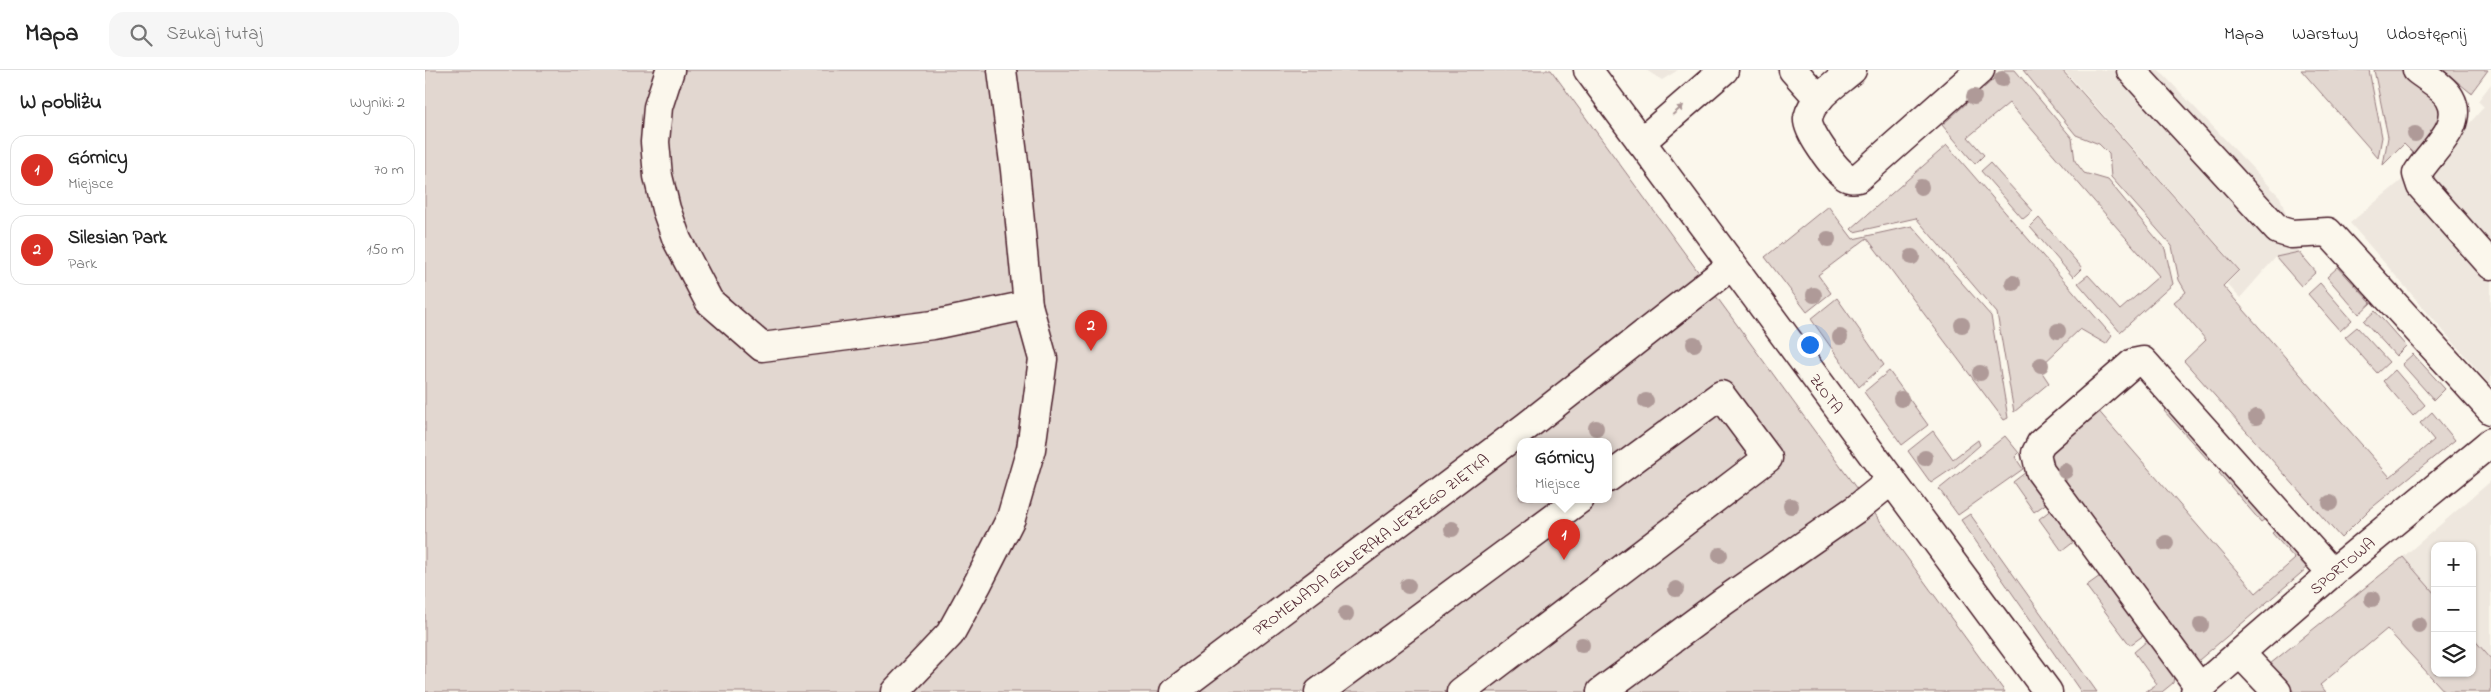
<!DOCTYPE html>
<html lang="pl">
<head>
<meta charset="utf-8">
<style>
  body { margin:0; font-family:"Indie Flower",sans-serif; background:#f6f6f6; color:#222 }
  .controls { position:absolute; right:15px; bottom:15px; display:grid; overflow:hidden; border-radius:10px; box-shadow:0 1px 4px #0004 }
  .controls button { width:45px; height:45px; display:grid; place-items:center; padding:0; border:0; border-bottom:1px solid #e0e0e0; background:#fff; color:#222; font:25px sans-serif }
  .you { position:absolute; left:1384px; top:274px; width:18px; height:18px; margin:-12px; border:4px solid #fff; border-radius:50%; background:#1a73e8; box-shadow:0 0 0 8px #1a73e833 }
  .badge { display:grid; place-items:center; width:32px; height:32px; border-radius:50%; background:#d93025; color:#fff; font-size:16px; font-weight:700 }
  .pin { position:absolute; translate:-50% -41px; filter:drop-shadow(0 1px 2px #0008) }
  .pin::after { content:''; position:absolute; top:26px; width:18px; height:15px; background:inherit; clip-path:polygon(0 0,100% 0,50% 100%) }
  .popup { position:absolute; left:1092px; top:368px; width:95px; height:65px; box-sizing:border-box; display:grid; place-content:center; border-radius:10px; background:#fff; filter:drop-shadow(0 1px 4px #0005); font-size:16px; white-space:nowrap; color:#767676 }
  .popup b { font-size:19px; color:#222 }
  .popup::after { content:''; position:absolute; left:50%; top:100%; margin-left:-10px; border:10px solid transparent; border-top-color:#fff }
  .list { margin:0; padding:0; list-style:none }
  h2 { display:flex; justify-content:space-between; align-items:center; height:65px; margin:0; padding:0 20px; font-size:21px }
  h2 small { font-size:16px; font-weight:400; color:#767676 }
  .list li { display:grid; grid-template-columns:32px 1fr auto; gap:15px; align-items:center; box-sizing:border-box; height:70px; margin:0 10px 10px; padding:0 10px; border:1px solid #e0e0e0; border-radius:15px }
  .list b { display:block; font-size:19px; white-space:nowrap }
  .list p { margin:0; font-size:16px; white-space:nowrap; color:#767676 }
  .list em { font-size:16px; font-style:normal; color:#767676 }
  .icon { flex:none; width:28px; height:28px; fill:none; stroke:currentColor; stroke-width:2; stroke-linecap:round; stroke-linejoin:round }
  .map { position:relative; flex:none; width:2066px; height:622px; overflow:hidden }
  header { display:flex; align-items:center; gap:30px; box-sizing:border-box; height:70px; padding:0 25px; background:#fff; border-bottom:1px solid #e0e0e0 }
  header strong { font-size:24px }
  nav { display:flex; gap:28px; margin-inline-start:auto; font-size:18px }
  .search { width:350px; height:45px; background:#f6f6f6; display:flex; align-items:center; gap:12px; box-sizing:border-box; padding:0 18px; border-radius:15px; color:#767676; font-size:19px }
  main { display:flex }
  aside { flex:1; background:#fff }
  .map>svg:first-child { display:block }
  .built { fill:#eee7de }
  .green { fill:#e2d7d0; stroke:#967b7e; fill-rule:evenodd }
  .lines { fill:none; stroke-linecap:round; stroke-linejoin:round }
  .minor-casing { stroke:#4a1f2b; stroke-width:31 }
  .minor { stroke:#fbf7ec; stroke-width:28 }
  .tree { fill:#af9a98 }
  .oneway { fill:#ab9695 }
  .labels { text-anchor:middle; stroke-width:4; stroke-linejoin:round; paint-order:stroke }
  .street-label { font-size:16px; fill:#4a1f2b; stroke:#fbf7ec }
</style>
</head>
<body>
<header>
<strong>Mapa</strong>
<div class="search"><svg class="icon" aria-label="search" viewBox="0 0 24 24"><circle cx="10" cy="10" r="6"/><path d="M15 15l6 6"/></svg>Szukaj tutaj</div>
<nav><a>Mapa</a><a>Warstwy</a><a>Udostępnij</a></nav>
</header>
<main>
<aside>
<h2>W pobliżu<small>Wyniki: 2</small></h2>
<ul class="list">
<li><span class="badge">1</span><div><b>Górnicy</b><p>Miejsce</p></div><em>70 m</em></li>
<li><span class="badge">2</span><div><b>Silesian Park</b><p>Park</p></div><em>150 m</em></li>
</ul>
</aside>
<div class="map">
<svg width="2066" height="622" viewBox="0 0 2066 622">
  <rect width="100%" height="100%" fill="#fbf7ec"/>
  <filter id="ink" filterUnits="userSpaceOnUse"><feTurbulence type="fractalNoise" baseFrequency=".02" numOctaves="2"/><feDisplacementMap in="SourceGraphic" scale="10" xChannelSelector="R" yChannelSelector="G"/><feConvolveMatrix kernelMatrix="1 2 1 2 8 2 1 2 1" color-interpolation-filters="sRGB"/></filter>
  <g filter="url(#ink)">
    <g class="built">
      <polygon points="1221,0 1253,0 1237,10"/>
      <polygon points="1639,0 1734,0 1855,127 1874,182 1851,187 1815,228 1802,214 1815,200"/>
      <polygon points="2066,14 2066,316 1925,153 1994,96 2001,102 2059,37 2053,31"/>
      <polygon points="2066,411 2066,589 2047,567 2047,476 2010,476 2010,524 1978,487"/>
    </g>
    <g class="green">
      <path d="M0,0H1126L1580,622H0ZM1095,371H1183V429H1095Z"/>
      <polygon points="1579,0 1590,0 1647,68 1650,91 1659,103 1683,110 1740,179 1748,214 1695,262 1653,213 1663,205 1695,240 1734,206 1584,33 1543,67 1559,85 1550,94 1517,55"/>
      <polygon points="1598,0 1637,0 1814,200 1798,216 1965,407 2009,370 1995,353 2007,342 2030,370 1944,440 1916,468 1759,291 1781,270 1749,232 1761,222 1754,210 1747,176 1686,107 1684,84 1674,74 1651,65"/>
      <polygon points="1876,0 1944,0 1957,67 1953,88"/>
      <path d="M1949,0H1979C1996,15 2023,32 2013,59C2009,69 1999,79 1993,88L1979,74L1958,95L1963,67Z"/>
      <polygon points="2018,0 2063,0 2046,23"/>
      <polygon points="1522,75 1687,266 1681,274 1655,259 1614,298 1624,313 1589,342 1572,243 1491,148 1429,162 1426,159"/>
      <polygon points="1565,93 1608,141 1598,149 1556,101"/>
      <polygon points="1403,136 1428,169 1487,156 1566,246 1583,348 1579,350 1442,168 1393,205 1406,223 1382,242 1340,187"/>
      <polygon points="1614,148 1657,198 1648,207 1605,157"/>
      <polygon points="1874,182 1891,202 1876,216 1851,187"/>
      <polygon points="1913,197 1946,233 1934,244 1902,207"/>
      <polygon points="1895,213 1927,250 1915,261 1883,224"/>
      <polygon points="1412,228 1459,295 1434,317 1386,249"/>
      <polygon points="1950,241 1981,276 1971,286 1939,251"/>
      <polygon points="1932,257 1964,292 1952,303 1920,267"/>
      <polygon points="1988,284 2020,319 2009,330 1977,294"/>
      <polygon points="1970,300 2000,335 1988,346 1958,311"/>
      <polygon points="1464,301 1503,355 1477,375 1439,322"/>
      <polygon points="1743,337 1788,387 1784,391 1739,341"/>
      <polygon points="1671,338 1831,523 1870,489 1847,463 1850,461 1882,498 1767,596 1623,398 1623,379"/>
      <polygon points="1508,361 1528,389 1553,370 1555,375 1531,396 1506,413 1483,381"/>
      <polygon points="1580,366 1594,383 1590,387 1598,399 1533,445 1514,419"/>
      <polygon points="1797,400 1840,449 1836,452 1794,403"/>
      <polygon points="1601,402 1622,433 1609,442 1588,412"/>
      <polygon points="1627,439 1650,471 1637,481 1614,449"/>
      <polygon points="1545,444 1672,622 1656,622 1536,450"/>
      <polygon points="1978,487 2010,524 2010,603 2047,603 2047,567 2066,589 2066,622 2020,622 1962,559 1895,615 1901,622 1869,622 1845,594"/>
      <polygon points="1675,506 1719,565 1705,575 1661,516"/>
      <polygon points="1722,571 1749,606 1748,613 1737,622 1720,622 1732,614 1709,582"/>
    </g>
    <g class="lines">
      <g class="minor-casing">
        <g id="minor">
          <polyline points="245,0 233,37 230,72 233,106 241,139 252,170 284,231 337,277 508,255 603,235"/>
          <path id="s1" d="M1163,0L1623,622"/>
          <polyline points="1368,0 1394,29"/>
          <path d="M1427,0C1412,13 1387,28 1383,48C1380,59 1409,98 1419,105C1423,109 1429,109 1433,108L1555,0"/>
          <polyline points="1706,0 1853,160 1866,164 1903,162 2066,340"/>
          <path d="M1992,0C2002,8 2019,17 2025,28C2041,56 2004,82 1992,104L1996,116L2066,195"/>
          <polyline points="1216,72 1299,0"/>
          <polyline points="1816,584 1852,622"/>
          <polyline points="1775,618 1615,401 1611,383 1616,373 1708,293 1718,291 1907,503"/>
          <polyline points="470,622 525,564 553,513 586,448 606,379 618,289 603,235 590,100 577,0"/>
          <path id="s2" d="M749,622L1102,356L1307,195"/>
          <polyline points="894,622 1155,429"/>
          <polyline points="1036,622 1343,388 1296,325 1183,408"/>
          <polyline points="1176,622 1299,531 1431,439 1467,410"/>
          <path id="s3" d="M1770,622L1907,503L2066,372"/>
        </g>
      </g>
      <use href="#minor" class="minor"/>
    </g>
    <g class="tree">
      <circle cx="1577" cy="9" r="8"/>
      <circle cx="1549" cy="27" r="8"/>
      <circle cx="1990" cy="64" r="8"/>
      <circle cx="1496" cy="117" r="8"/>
      <circle cx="1403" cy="169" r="8"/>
      <circle cx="1487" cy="187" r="8"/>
      <circle cx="1588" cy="213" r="8"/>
      <circle cx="1389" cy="225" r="8"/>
      <circle cx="1537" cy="255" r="8"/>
      <circle cx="1633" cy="261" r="8"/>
      <circle cx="1415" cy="267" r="8"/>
      <circle cx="1269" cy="274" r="8"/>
      <circle cx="1616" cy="295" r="8"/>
      <circle cx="1555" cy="303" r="8"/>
      <circle cx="1476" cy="329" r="8"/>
      <circle cx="1221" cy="331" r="8"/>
      <circle cx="1831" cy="347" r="8"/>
      <circle cx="1171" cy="358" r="8"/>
      <circle cx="1500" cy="388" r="8"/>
      <circle cx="1640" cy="401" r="8"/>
      <circle cx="1905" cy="433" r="8"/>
      <circle cx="1366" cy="436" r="8"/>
      <circle cx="1027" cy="459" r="8"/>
      <circle cx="1741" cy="473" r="8"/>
      <circle cx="1295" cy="485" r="8"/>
      <circle cx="983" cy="516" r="8"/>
      <circle cx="1251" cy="519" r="8"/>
      <circle cx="1947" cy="529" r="8"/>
      <circle cx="921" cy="544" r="8"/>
      <circle cx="1776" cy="555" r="8"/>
      <circle cx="1994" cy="555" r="8"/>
      <circle cx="1157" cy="575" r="8"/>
    </g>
    <defs><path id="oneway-solid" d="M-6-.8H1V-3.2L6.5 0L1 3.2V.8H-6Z" transform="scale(1.25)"/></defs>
    <use class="oneway" href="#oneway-solid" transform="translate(1253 40) rotate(-41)"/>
  </g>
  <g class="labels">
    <g class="street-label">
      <text dy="6" stroke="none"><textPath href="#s1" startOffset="402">ZŁOTA</textPath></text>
      <text dy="6" stroke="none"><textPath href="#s2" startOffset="246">PROMENADA GENERAŁA JERZEGO ZIĘTKA</textPath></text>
      <text dy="6" stroke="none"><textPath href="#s3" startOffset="194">SPORTOWA</textPath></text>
    </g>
  </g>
</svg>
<div class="controls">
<button>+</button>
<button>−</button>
<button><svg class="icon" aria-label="layers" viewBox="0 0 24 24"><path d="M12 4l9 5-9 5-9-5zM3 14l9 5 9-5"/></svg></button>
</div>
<div class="you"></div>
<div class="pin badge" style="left:1139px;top:490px">1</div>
<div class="popup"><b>Górnicy</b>Miejsce</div>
<div class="pin badge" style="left:666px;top:281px">2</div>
</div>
</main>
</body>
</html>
